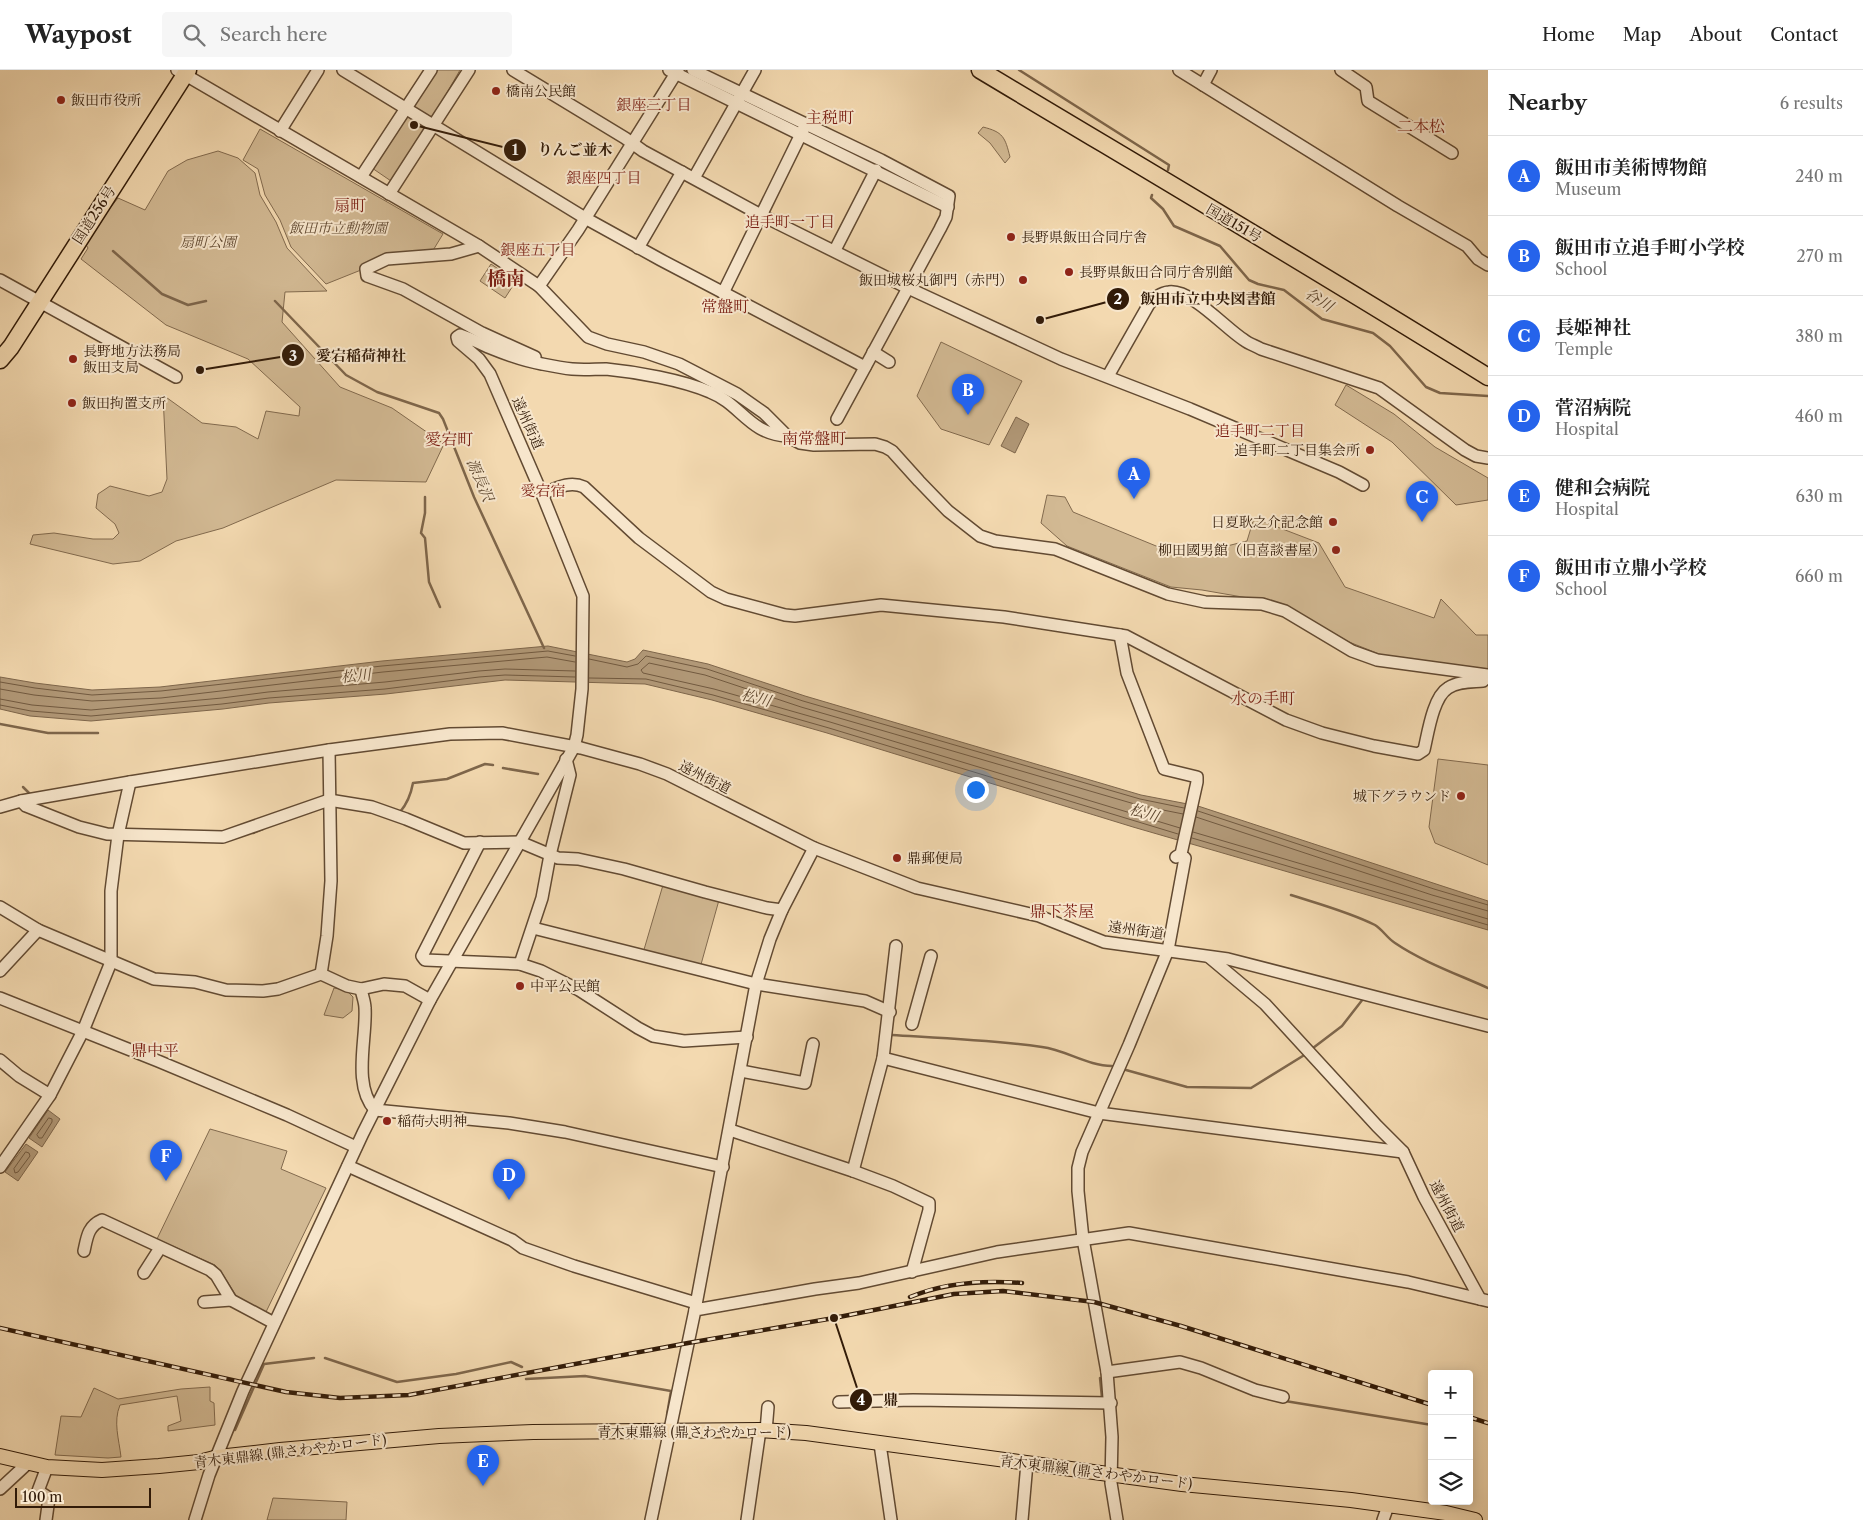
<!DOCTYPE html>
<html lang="en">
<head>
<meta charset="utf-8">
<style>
  body { margin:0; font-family:"Libre Caslon Text","Noto Serif JP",serif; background:#f6f6f6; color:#222 }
  .controls { position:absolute; right:15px; bottom:15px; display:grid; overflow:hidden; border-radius:5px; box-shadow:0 2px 12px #0003 }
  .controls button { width:45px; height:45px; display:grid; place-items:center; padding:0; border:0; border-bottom:1px solid #e0e0e0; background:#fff; color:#222; font:25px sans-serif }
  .scale { position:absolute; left:15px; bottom:12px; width:136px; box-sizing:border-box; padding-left:5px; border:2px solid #321b08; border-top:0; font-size:14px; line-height:18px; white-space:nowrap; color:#321b08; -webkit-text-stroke:4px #f7e6cc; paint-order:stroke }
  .you { position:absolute; left:975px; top:719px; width:18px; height:18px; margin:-12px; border:4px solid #fff; border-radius:50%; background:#1a73e8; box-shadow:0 0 0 8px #1a73e833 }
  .badge { display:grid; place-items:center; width:32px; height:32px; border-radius:50%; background:#2563eb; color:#fff; font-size:16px; font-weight:700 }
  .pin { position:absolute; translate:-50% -41px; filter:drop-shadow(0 1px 2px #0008) }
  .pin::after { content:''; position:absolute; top:26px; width:18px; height:15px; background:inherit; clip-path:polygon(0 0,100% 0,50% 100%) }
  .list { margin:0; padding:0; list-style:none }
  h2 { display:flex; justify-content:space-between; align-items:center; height:65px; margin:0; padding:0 20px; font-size:21px }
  h2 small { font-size:16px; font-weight:400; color:#767676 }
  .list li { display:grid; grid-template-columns:32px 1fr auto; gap:15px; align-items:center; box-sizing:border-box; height:80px; padding:0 20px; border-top:1px solid #e0e0e0 }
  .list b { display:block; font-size:19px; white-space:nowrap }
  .list p { margin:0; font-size:16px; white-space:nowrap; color:#767676 }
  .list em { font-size:16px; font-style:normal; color:#767676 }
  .icon { flex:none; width:28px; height:28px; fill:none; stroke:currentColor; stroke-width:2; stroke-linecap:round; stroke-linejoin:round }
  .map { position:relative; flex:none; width:1488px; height:1450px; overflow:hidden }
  header { display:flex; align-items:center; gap:30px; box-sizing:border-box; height:70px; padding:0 25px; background:#fff; border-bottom:1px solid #e0e0e0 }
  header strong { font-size:24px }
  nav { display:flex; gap:28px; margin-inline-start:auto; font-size:18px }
  .search { width:350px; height:45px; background:#f6f6f6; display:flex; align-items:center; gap:12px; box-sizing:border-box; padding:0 18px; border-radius:5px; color:#767676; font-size:19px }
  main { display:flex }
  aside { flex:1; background:#fff }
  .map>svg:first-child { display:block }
  .green { fill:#d2b993; stroke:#826a4e }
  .water { fill:#b19877; stroke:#7e664b }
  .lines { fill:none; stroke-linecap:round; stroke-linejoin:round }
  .shore { stroke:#725a40; stroke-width:1 }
  .stream { stroke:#7e664b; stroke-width:2.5 }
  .minor-casing { stroke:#624a32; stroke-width:14 }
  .major-casing { stroke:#321b08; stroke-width:16 }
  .highway-casing { stroke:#321b08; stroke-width:19 }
  .minor { stroke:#f7e6cc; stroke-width:11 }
  .major { stroke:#f3d9b0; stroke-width:14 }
  .highway { stroke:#f3d9b0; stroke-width:16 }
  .rail-casing { stroke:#321b08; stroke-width:4.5 }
  .rail { stroke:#f7e6cc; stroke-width:2.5; stroke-dasharray:8; stroke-linecap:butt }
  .poi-dot { fill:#8f2418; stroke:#f7e6cc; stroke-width:2 }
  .labels { text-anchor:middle; stroke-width:4; stroke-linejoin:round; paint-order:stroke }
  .poi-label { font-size:14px; fill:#321b08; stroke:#f7e6cc; text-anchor:start }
  .street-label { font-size:14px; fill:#321b08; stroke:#f7e6cc }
  .park-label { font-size:14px; font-style:italic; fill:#624a32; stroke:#f7e6cc }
  .neighbourhood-label { font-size:15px; fill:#7a1f14; stroke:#f7e6cc }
  .water-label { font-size:15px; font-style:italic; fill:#5e472f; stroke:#f7e6cc }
  .quarter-label { font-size:16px; fill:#7a1f14; stroke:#f7e6cc }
  .district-label { font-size:19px; font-weight:bold; fill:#7a1f14; stroke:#f7e6cc }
  .leader { fill:none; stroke:#321b08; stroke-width:2 }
  .callout-dot { fill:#321b08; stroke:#f7e6cc; stroke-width:2 }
  .mark-label { font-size:15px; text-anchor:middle; font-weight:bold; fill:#fff }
  .callout-label { font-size:15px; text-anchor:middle; font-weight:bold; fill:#321b08; stroke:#f7e6cc; stroke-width:4; stroke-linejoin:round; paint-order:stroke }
</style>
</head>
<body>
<header>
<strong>Waypost</strong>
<div class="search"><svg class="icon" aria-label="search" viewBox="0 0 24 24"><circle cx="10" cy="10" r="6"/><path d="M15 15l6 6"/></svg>Search here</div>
<nav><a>Home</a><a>Map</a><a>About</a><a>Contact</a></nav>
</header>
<main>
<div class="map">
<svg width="1488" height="1450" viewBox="0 0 1488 1450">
  <rect width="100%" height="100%" fill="#f3d9b0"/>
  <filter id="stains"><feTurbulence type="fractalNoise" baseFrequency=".004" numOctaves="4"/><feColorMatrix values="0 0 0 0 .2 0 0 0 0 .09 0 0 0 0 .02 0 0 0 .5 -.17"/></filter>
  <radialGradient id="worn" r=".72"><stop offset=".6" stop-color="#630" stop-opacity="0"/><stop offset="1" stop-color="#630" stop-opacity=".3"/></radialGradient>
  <g class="green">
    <polygon points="436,0 460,0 432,49 391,111 372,98"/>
    <path d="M983,57C1003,62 1005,67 1010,87L1005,93L990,73L978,63Z"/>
    <polygon points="260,59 443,164 432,182 361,200 326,214 291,177 280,150 265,125 258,99 243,90"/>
    <polygon points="218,81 238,88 255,103 260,125 276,152 287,178 327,221 285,222 282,252 340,317 392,338 444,374 426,412 336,410 223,458 176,471 140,491 113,494 30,474 33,465 54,463 93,469 113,469 119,463 115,454 96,438 98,424 110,416 149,426 162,422 167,409 163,325 202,353 236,357 258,369 266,341 299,346 300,337 248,289 166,255 81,189 88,178 85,173 103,147 118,128 145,140 168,101 187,90"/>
    <polygon points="491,194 516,211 505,228 480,211"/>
    <polygon points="941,272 1022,311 989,375 941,359 917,326"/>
    <polygon points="1346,315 1394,344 1435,377 1488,408 1488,430 1456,435 1392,372 1335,335"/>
    <polygon points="1047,425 1065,427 1073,442 1183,487 1247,471 1254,448 1319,473 1345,517 1434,548 1441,529 1476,565 1488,565 1488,599 1387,587 1349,572 1291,538 1254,529 1202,520 1171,517 1067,476 1041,453"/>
    <polygon points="1438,689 1488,695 1488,795 1435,773 1429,757"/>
    <polygon points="663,815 719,830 700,898 643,883"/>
    <polygon points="334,918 346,920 353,927 352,941 343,948 324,945"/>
    <polygon points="210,1059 287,1081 281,1099 326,1118 266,1242 237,1227 222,1203 215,1195 157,1169"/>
    <path d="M210,1317V1331L214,1333L215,1355L168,1361V1356L181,1351L177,1326L120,1335C113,1352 119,1369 121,1387L108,1388L55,1385L61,1346L81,1347L94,1318L118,1329L181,1319Z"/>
    <polygon points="273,1428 347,1432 346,1450 267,1450"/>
  </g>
  <g class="water">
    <polygon points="1016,347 1029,354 1015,383 1001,376"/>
    <polygon points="548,576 627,592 635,589 643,580 708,594 805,626 1141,725 1198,736 1488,831 1488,860 1133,757 827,663 712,630 645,614 505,610 386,624 269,633 223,639 91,651 30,646 0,639 0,607 35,613 92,620 160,617 382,591"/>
    <polygon points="48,1040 60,1049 42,1077 29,1068"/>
    <polygon points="26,1074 38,1082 18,1111 5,1102"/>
  </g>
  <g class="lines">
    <g class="shore">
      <polyline points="589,589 627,597 638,594 646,586 707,599 803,631 893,657 1140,729 1184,738"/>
      <polyline points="589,608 646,609 713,625 829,658 1178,764"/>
      <polyline points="0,612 35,618 92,625 161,621 382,596 548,581 575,586"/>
      <polyline points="0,619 34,625 92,631 161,628 383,602 547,587 575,592"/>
      <polyline points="0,629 32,635 91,640 222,628 268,622 385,612 479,601 505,599 575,601"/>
      <polyline points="0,635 31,641 91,646 222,634 269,628 385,619 479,607 505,605 575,607"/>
      <polyline points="1198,741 1434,819 1488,835"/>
      <polyline points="1196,747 1432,825 1488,841"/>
      <polyline points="1180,758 830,652 714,619 643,603 641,600 649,593 705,605 801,637 891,663 1138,735 1183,744"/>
      <polyline points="1193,762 1488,849"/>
      <polyline points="1192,768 1488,855"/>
      <polygon points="49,1048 52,1049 52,1052 42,1068 39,1068 37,1065"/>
      <polygon points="26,1082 29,1083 30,1086 18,1102 15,1103 14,1099"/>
    </g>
    <g class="stream">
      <polyline points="1019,0 1169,95 1168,100"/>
      <polyline points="1152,125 1151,128 1163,139 1174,156 1220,176 1249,210 1258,214 1284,220 1322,249 1373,263 1390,276 1426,317 1440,323 1488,326"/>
      <polyline points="113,181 162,224 188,235 206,231"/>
      <polyline points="275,231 346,305 377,322 439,343 443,349 474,427 544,578"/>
      <polyline points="425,427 425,443 421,463 425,468 429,512 440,537"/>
      <polyline points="0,654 48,663 98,663"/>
      <polyline points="503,698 538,704"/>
      <polyline points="23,717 30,724"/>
      <path d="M400,742C406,735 411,724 413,713L447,709L485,694L493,695"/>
      <polyline points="253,763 263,759"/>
      <path d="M1291,825C1319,834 1349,842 1375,855C1383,860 1387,868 1395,873C1423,892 1457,904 1488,918"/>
      <path d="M892,965C942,968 993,970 1042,977C1066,980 1088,996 1112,996"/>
      <polyline points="1313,978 1342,956 1363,929 1366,930"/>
      <polyline points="1126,1000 1187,1017 1251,1018 1306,984"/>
      <polyline points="325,1288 397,1312 456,1304 511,1292 522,1297"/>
      <polyline points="1100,1308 1102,1328"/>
      <polyline points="526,1309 585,1306 671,1321 667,1345"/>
      <polyline points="1285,1331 1432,1355"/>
      <polyline points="235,1360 264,1294 314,1288"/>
    </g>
    <g class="minor-casing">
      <g id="minor">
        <polyline points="177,0 479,176 539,216 588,267 607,274 644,282 679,294 737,324 764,343 787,366 800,373 814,375 875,374 885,377 892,381 919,411 948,441 980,466 995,471 1055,479 1168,524 1205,532 1262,534 1285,541 1352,581 1377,590 1488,605"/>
        <polyline points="343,0 585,148 661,190 865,297"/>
        <polyline points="513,0 625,68 643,81 761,145 908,218 1061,289 1190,339 1339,402 1363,415"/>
        <polyline points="669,0 948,137"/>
        <polyline points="693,0 881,90 949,126 946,147 940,159 837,349"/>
        <polyline points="1179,0 1398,136 1467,176 1478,189 1488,195"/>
        <polyline points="1341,0 1366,17 1368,31 1452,83"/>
        <polyline points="1203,15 1211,0"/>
        <polyline points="280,61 318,0"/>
        <polyline points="361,107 431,0"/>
        <polyline points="694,108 755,0"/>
        <polyline points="389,124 469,0"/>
        <polyline points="479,176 451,184 387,189 366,199 367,206 403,219 482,263 535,287"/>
        <polyline points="638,178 682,102"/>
        <polyline points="835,180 876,100"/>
        <polyline points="0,210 176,307"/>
        <polyline points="539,216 578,160 678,0"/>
        <polyline points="723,223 804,58"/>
        <polyline points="873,282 889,292"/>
        <path d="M1108,306L1149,234C1155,228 1160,223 1169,222C1191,219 1225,258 1244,270C1249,274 1256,276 1261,279L1379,318L1465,380L1476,386L1488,388"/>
        <path d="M542,424C555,419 569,410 584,417L639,468L711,522L726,529L785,545L795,546L881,535L1004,547L1126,566L1286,650L1322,663L1374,676L1418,684L1424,680C1428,663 1433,627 1448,618C1458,611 1472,612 1483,611L1488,606"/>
        <polyline points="1120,565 1127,603 1164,699 1197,707 1197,712 1181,784 1176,787"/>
        <polyline points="21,731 26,736 79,757 107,764 223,767 329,730 372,737 406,749 464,773 520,772 558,788 578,789 624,799 705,822 767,838 782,840"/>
        <polyline points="0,737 21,731 130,712 329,680 450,664 502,663 581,678 640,694 667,704 814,778 917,818 1039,846 1104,872 1228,889 1488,956"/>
        <polyline points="480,772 422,886 425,890 520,894 541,901 579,920 638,958 653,966 684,971 747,967"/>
        <polyline points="0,837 38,860 154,909 195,912 226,920 263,921 278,919 321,904 347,916 361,919 384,914 405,916 430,930"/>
        <polyline points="533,858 756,914 865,931 890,942"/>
        <polyline points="1209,887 1265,934 1377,1056 1403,1082 1424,1127 1480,1229"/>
        <polyline points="520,894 542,828 550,785 570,705 566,689"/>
        <polyline points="0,901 38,860"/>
        <polyline points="321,904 327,866 331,811 329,680"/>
        <path d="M361,919C362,925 365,932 365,938C367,968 352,1015 375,1040L509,1053L565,1062L723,1097"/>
        <polyline points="0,928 158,991 287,1045 356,1077"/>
        <polyline points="912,954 931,886"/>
        <polyline points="883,988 1099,1043 1403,1082"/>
        <polyline points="0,990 19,1006 50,1025"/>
        <polyline points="741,1001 805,1013 813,974"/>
        <polyline points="730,1060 853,1101 883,988 896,876"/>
        <polyline points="348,1096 512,1170 523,1178 574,1196 696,1233"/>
        <polyline points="0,1097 50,1025 83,961 111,892 111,821 118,765 130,712"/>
        <polyline points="853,1101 893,1116 929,1133 929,1140 912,1202"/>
        <path d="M84,1181C87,1167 88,1156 102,1150L210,1200L216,1205L231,1230L274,1253"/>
        <polyline points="144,1203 160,1178"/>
        <polyline points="204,1232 231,1230"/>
        <polyline points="695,1240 756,914 770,869 782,840 814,778"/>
        <polyline points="1107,1302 1180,1292 1201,1298 1255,1320 1283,1327"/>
        <polyline points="839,1332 913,1330 1111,1333"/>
        <polyline points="766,1361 768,1337"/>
        <polyline points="880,1374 891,1450"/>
        <polyline points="0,1419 28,1393"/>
        <polyline points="46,1450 49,1428 38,1421 47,1397"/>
        <path d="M195,1450L209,1405L243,1321L363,1063L430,930L574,677L577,665L582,619L583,526L542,424L490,304L479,289L458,271L457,267L460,265C470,268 479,273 488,277C505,284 524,291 542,294C552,296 562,298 572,299C584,300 595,299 606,299C637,302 682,310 710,322C741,334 749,364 787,366"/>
        <polyline points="651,1450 695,1240 815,1219 859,1213 997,1182 1129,1163 1408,1212 1488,1231"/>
        <polyline points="747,1450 760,1360"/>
        <polyline points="1022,1450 1027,1393"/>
        <polyline points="1117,1450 1111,1413 1112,1367 1107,1302 1083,1169 1078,1121 1078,1098 1082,1082 1129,975 1168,880 1185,788"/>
        <polyline points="1383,1450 1388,1436"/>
      </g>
    </g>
    <g class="major-casing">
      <polyline id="major" points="0,1386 47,1397 102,1400 159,1396 199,1392 218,1387 280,1380 439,1366 533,1362 760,1360 806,1363 1182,1414 1351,1430 1446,1443 1475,1450"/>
    </g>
    <g class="highway-casing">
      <g id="highway">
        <path d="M980,0C1150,102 1320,202 1488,307"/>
        <polyline points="0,290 11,277 188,0"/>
      </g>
    </g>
    <use href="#minor" class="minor"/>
    <use href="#major" class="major"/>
    <use href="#highway" class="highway"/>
    <g class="rail-casing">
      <g id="rail">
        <path d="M910,1227C946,1212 984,1210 1022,1213"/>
        <polyline points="0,1258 286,1322 340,1328 409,1325 688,1273 834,1248 954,1224 1003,1221 1094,1232 1181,1256 1432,1335"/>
        <polyline points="1469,1347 1488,1353"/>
      </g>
    </g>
    <use href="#rail" class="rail"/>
  </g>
  <g class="poi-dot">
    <circle cx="496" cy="21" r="5"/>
    <circle cx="61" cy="30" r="5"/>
    <circle cx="1011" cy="167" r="5"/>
    <circle cx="1069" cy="202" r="5"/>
    <circle cx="1023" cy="210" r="5"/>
    <circle cx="73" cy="289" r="5"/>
    <circle cx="72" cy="333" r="5"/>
    <circle cx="1370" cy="380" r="5"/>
    <circle cx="1333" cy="452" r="5"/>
    <circle cx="1336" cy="480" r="5"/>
    <circle cx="1461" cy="726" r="5"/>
    <circle cx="897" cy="788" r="5"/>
    <circle cx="520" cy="916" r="5"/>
    <circle cx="387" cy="1051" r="5"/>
  </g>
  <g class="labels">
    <g class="poi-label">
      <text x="506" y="26">橋南公民館</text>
      <text x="71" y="35">飯田市役所</text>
      <text x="1021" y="172">長野県飯田合同庁舎</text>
      <text x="1079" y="207">長野県飯田合同庁舎別館</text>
      <text x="1013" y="215" text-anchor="end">飯田城桜丸御門（赤門）</text>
      <text x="83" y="286">長野地方法務局<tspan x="83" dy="16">飯田支局</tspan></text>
      <text x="82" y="338">飯田拘置支所</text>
      <text x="1360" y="385" text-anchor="end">追手町二丁目集会所</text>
      <text x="1323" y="457" text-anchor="end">日夏耿之介記念館</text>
      <text x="1326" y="485" text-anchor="end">柳田國男館（旧喜談書屋）</text>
      <text x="1451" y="731" text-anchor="end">城下グラウンド</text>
      <text x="907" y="793">鼎郵便局</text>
      <text x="530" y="921">中平公民館</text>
      <text x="397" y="1056">稲荷大明神</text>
    </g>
    <g class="street-label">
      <text transform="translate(94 145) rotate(-57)" y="5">国道256号</text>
      <text transform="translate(1234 153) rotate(30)" y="5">国道151号</text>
      <text transform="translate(528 353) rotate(66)" y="5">遠州街道</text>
      <text transform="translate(705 707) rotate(27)" y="5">遠州街道</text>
      <text transform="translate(1136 860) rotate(8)" y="5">遠州街道</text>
      <text transform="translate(1447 1136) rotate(62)" y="5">遠州街道</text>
      <text x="694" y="1367">青木東鼎線 (鼎さわやかロード)</text>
      <text transform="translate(290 1381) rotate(-7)" y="5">青木東鼎線 (鼎さわやかロード)</text>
      <text transform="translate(1096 1402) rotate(7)" y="5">青木東鼎線 (鼎さわやかロード)</text>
    </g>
    <g class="park-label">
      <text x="338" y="163">飯田市立動物園</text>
      <text x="208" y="177">扇町公園</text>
    </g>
    <g class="neighbourhood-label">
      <text x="654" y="40">銀座三丁目</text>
      <text x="604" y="113">銀座四丁目</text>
      <text x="790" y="157">追手町一丁目</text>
      <text x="538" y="185">銀座五丁目</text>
      <text x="1260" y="366">追手町二丁目</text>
      <text x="543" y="426">愛宕宿</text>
    </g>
    <g class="water-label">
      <text transform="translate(1319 230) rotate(32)" y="5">谷川</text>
      <text transform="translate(480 410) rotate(67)" y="5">源長沢</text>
      <text transform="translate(356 606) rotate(-6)" y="5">松川</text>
      <text transform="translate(756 628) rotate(14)" y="5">松川</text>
      <text transform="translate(1144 743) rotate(17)" y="5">松川</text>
    </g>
    <g class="quarter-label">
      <text x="830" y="53">主税町</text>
      <text x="1421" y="62">二本松</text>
      <text x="350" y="141">扇町</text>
      <text x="725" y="242">常盤町</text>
      <text x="814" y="374">南常盤町</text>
      <text x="449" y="375">愛宕町</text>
      <text x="1263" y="634">水の手町</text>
      <text x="1062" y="847">鼎下茶屋</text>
      <text x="155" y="986">鼎中平</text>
    </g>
    <g class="district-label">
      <text x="506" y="215">橋南</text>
    </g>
  </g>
  <path class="leader" d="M414 55L515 80M1040 250L1118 229M200 300L293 285M834 1248L861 1330"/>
  <g class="callout-dot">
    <circle cx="414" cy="55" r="5"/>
    <circle cx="1040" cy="250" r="5"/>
    <circle cx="200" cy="300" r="5"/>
    <circle cx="834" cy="1248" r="5"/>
    <circle cx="515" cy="80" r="12"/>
    <circle cx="1118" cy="229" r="12"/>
    <circle cx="293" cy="285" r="12"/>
    <circle cx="861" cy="1330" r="12"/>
  </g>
  <g class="mark-label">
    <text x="515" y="85">1</text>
    <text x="1118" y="234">2</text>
    <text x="293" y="291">3</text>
    <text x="861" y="1335">4</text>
  </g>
  <g class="callout-label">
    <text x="575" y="85">りんご並木</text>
    <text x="1208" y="234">飯田市立中央図書館</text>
    <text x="361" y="291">愛宕稲荷神社</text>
    <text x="891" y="1335">鼎</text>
  </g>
  <rect width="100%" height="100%" filter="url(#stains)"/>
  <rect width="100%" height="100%" fill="url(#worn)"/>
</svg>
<div class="controls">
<button>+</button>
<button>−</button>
<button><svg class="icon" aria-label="layers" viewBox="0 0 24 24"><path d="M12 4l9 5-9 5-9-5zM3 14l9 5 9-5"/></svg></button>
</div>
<div class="scale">100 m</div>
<div class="you"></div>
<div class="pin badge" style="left:1134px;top:429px">A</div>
<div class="pin badge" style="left:968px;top:345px">B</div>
<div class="pin badge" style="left:1422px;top:452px">C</div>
<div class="pin badge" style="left:509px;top:1130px">D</div>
<div class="pin badge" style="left:483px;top:1416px">E</div>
<div class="pin badge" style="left:166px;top:1111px">F</div>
</div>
<aside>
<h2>Nearby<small>6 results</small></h2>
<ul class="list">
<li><span class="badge">A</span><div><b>飯田市美術博物館</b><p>Museum</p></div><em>240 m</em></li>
<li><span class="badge">B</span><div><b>飯田市立追手町小学校</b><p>School</p></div><em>270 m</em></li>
<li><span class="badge">C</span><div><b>長姫神社</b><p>Temple</p></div><em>380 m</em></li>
<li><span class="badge">D</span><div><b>菅沼病院</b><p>Hospital</p></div><em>460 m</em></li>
<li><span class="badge">E</span><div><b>健和会病院</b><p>Hospital</p></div><em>630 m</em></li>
<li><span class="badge">F</span><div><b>飯田市立鼎小学校</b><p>School</p></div><em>660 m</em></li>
</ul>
</aside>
</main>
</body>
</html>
